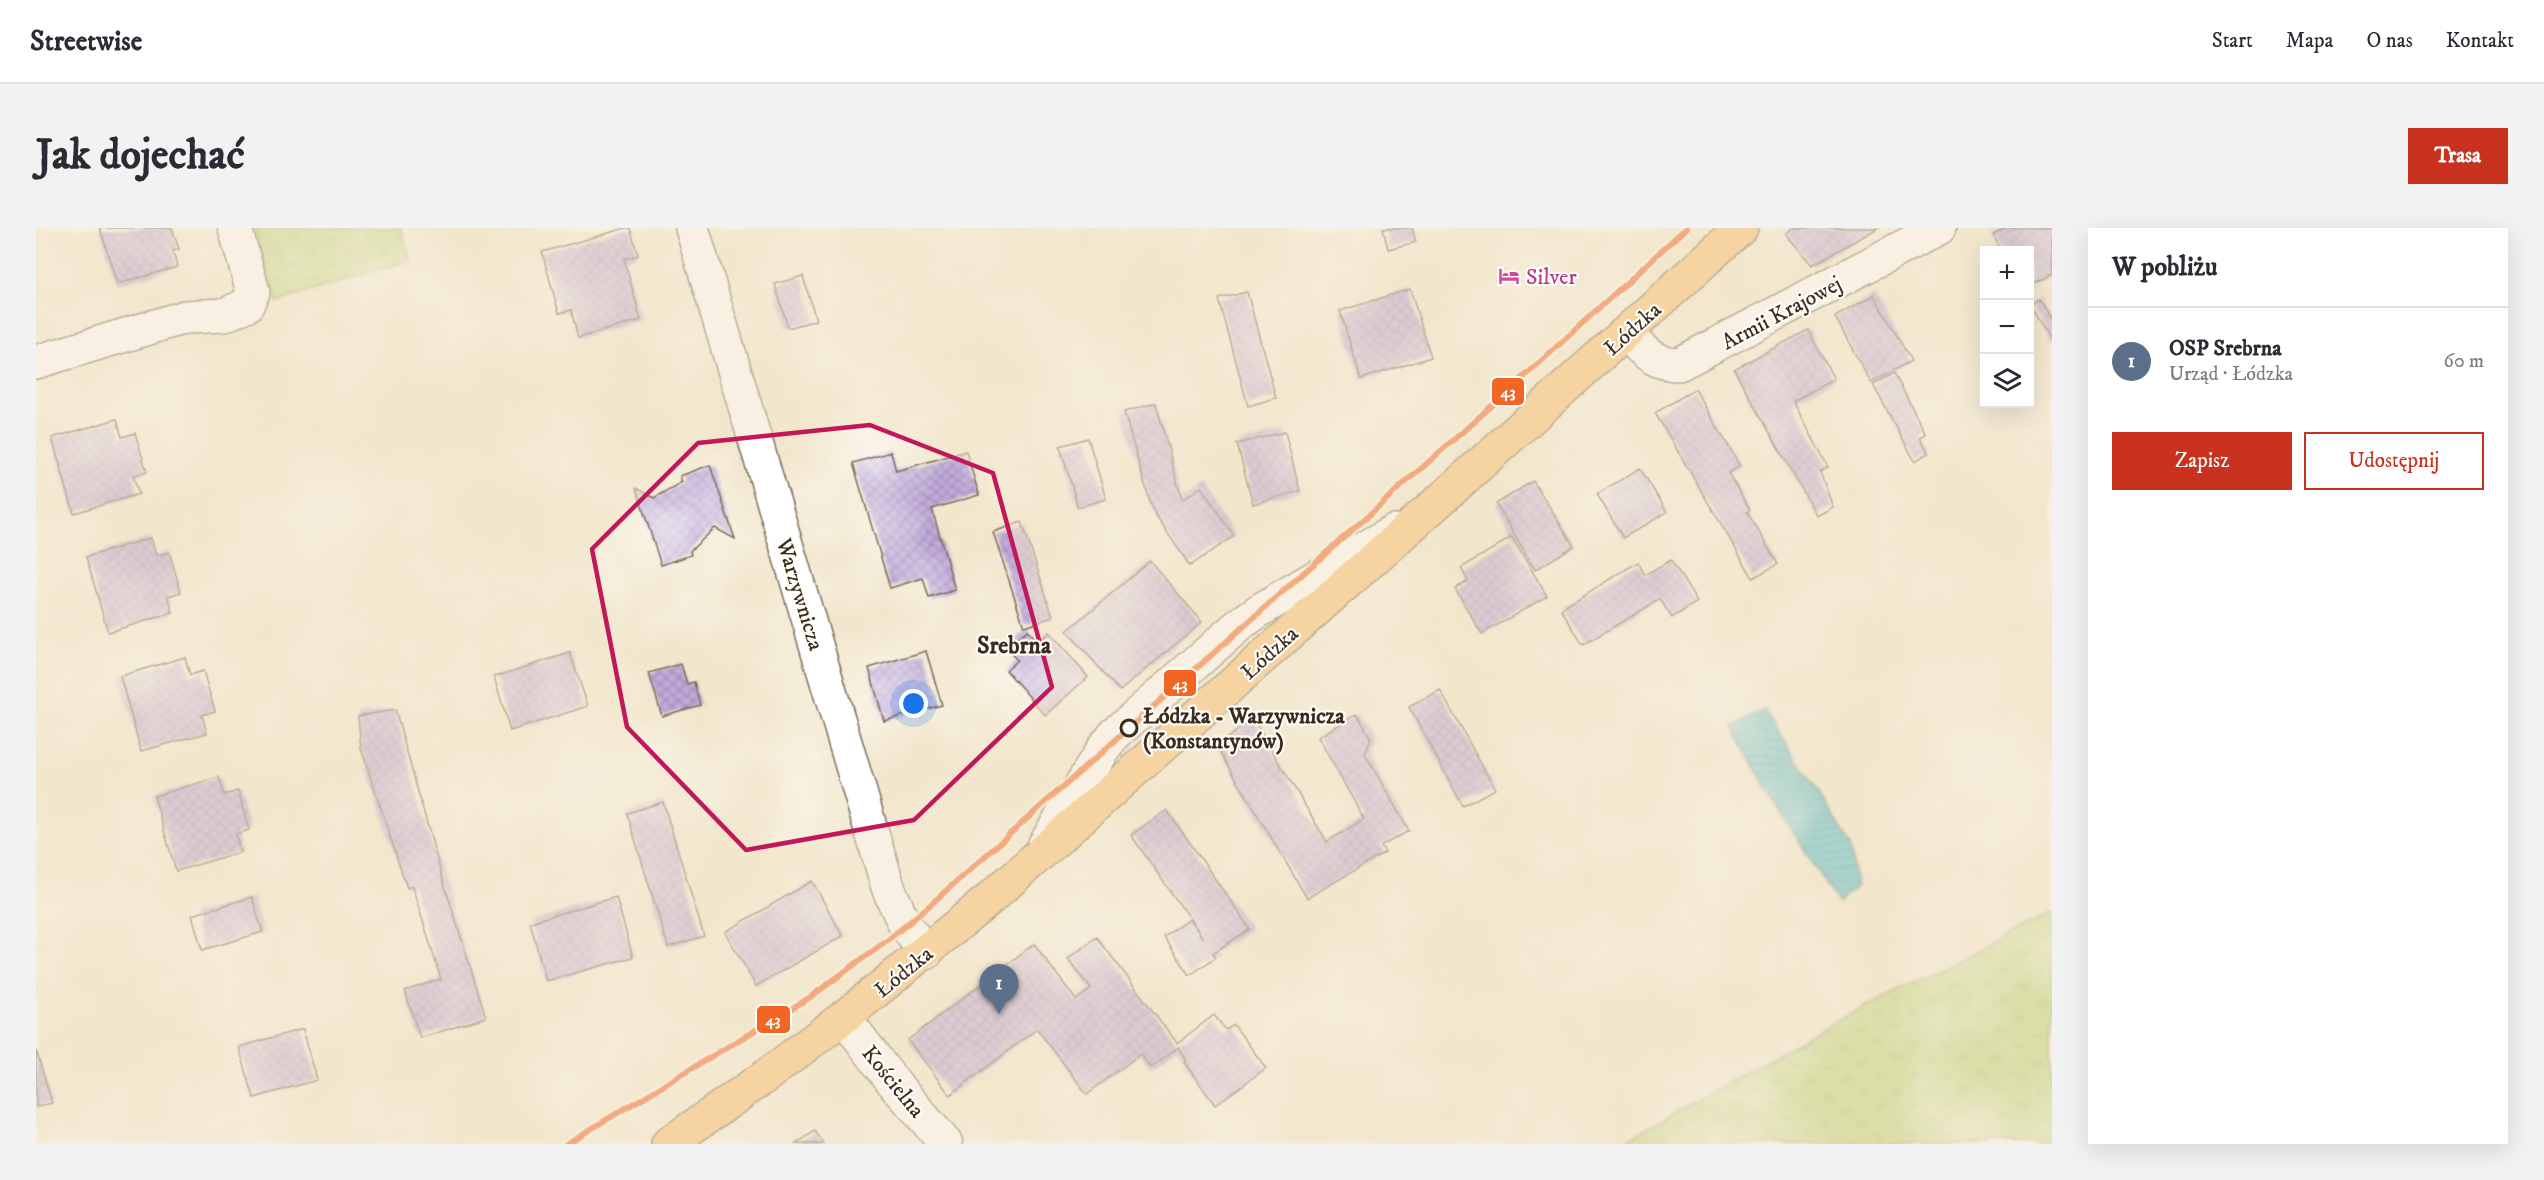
<!DOCTYPE html>
<html lang="pl">
<head>
<meta charset="utf-8">
<style>
  body { margin:0; font-family:"IM FELL DW Pica",serif; background:#f2f2f3; color:#2b2b33 }
  .controls { position:absolute; right:18px; top:18px; display:grid; overflow:hidden; border-radius:0px; box-shadow:0 6px 24px #0002 }
  .controls button { width:54px; height:54px; display:grid; place-items:center; padding:0; border:0; border-bottom:2px solid #e1e1e2; background:#fff; color:#2b2b33; font:30px sans-serif }
  .you { position:absolute; left:878px; top:476px; width:21px; height:21px; margin:-15px; border:4px solid #fff; border-radius:50%; background:#1a73e8; box-shadow:0 0 0 9px #1a73e833 }
  .badge { display:grid; place-items:center; width:39px; height:39px; border-radius:50%; background:#c8321e; color:#fff; font-size:20px; font-weight:700 }
  .pin { position:absolute; translate:-50% -50px; filter:drop-shadow(0 2px 3px #0008) }
  .pin::after { content:''; position:absolute; top:32px; width:21px; height:18px; background:inherit; clip-path:polygon(0 0,100% 0,50% 100%) }
  .list { margin:0; padding:0; list-style:none }
  h2 { display:flex; justify-content:space-between; align-items:center; height:78px; margin:0; padding:0 24px; font-size:26px }
  h2 small { font-size:20px; font-weight:400; color:#7c7c81 }
  .list li { display:grid; grid-template-columns:39px 1fr auto; gap:18px; align-items:center; box-sizing:border-box; height:108px; padding:0 24px; border-top:2px solid #e1e1e2 }
  .list b { display:block; font-size:22px; white-space:nowrap }
  .list p { margin:0; font-size:20px; white-space:nowrap; color:#7c7c81 }
  .list em { font-size:20px; font-style:normal; color:#7c7c81 }
  .actions { display:flex; gap:12px; padding:18px 24px }
  .actions a { flex:1; padding:14px 0; border:2px solid #c8321e; border-radius:0px; text-align:center; font-size:21px; color:#c8321e }
  .actions .main { background:#c8321e; color:#fff }
  .icon { flex:none; width:33px; height:33px; fill:none; stroke:currentColor; stroke-width:2; stroke-linecap:round; stroke-linejoin:round }
  .map { position:relative; flex:none; width:2016px; height:916px; overflow:hidden; border-radius:0px }
  header { display:flex; align-items:center; gap:36px; box-sizing:border-box; height:84px; padding:0 30px; background:#fff; border-bottom:2px solid #e1e1e2 }
  header strong { font-size:28px }
  nav { display:flex; gap:33px; margin-inline-start:auto; font-size:21px }
  .intro { display:flex; align-items:center; justify-content:space-between; box-sizing:border-box; height:144px; padding:0 36px }
  h1 { margin:0; font-size:42px }
  .button { padding:15px 27px; border-radius:0px; background:#c8321e; color:#fff; font-size:21px; font-weight:700 }
  main { display:flex; gap:36px; padding:0 36px }
  aside { flex:1; background:#fff; border-radius:0px; box-shadow:0 6px 24px #0002 }
  .map>svg:first-child { display:block }
  .grass { fill:url(#grass-tufts); stroke:#7c804c; stroke-width:1.5 }
  .water { fill:url(#water-rules); stroke:#477476; stroke-width:1.5 }
  .building { fill:url(#building-cross-hatch) }
  .lines { fill:none; stroke-linecap:round; stroke-linejoin:round }
  .minor-casing { stroke:#7b6c5b; stroke-width:36 }
  .major-casing { stroke:#7b6c5b; stroke-width:36 }
  .minor { stroke:#fff; stroke-width:33 }
  .major { stroke:#fabe6e; stroke-width:33 }
  .tram-1-casing { stroke:#fdfcf7; stroke-width:10 }
  .tram-1 { stroke:#f26522; stroke-width:6 }
  .marked { fill:none; stroke:#c2185b; stroke-width:4.5; stroke-linejoin:round }
  .stop-dot { fill:#fdfcf7; stroke:#3b2a1e; stroke-width:3 }
  .labels { text-anchor:middle; stroke-width:4.5; stroke-linejoin:round; paint-order:stroke }
  .hotel-label { font-size:22px; fill:#b23c85; stroke:#fdfcf7; text-anchor:start }
  .street-label { font-size:22px; fill:#3b2a1e; stroke:#fdfcf7 }
  .stop-label { font-size:22px; font-weight:bold; fill:#3b2a1e; stroke:#fdfcf7; text-anchor:start }
  .neighbourhood-label { font-size:24px; font-weight:bold; fill:#3b2a1e; stroke:#fdfcf7 }
  .line-badge { stroke:#fdfcf7; stroke-width:2 }
  .badge-label { font-size:16px; text-anchor:middle; font-weight:bold; fill:#fff }
</style>
</head>
<body>
<header>
<strong>Streetwise</strong>
<nav><a>Start</a><a>Mapa</a><a>O nas</a><a>Kontakt</a></nav>
</header>
<div class="intro"><h1>Jak dojechać</h1><a class="button">Trasa</a></div>
<main>
<div class="map">
<svg width="2016" height="916" viewBox="0 0 2016 916">
  <defs>
    <pattern id="grass-tufts" width="24" height="20" patternUnits="userSpaceOnUse" patternTransform="scale(1.5)"><rect width="24" height="20" fill="#bed579"/><path d="M3 7l-1-3M5 7V3M7 7l1-3M15 17l-1-3M17 17v-4M19 17l1-3" fill="none" stroke="#a4b768"/></pattern>
    <pattern id="water-rules" width="6" height="5" patternUnits="userSpaceOnUse" patternTransform="scale(1.5)"><rect width="6" height="5" fill="#53bece"/><path d="M0 2.5h6" fill="none" stroke="#469ba7"/></pattern>
    <pattern id="building-cross-hatch" width="8" height="8" patternUnits="userSpaceOnUse" patternTransform="scale(1.5)"><rect width="8" height="8" fill="#c1abdc"/><path d="M0 0l8 8M0 8l8-8" fill="none" stroke="#9e8bb2"/></pattern>
  </defs>
  <rect width="100%" height="100%" fill="#fdfcf7"/>
  <filter id="ink" filterUnits="userSpaceOnUse"><feTurbulence type="fractalNoise" baseFrequency=".0167" numOctaves="2"/><feDisplacementMap in="SourceGraphic" scale="12" xChannelSelector="R" yChannelSelector="G"/><feConvolveMatrix kernelMatrix="1 2 1 2 8 2 1 2 1" color-interpolation-filters="sRGB"/></filter>
  <filter id="wash" filterUnits="userSpaceOnUse"><feTurbulence type="fractalNoise" baseFrequency=".008" numOctaves="4" result="noise"/><feDisplacementMap in="SourceGraphic" scale="24" xChannelSelector="R" yChannelSelector="G"/><feGaussianBlur stdDeviation="1.35" result="paint"/><feColorMatrix in="noise" values="0 0 0 0 0 0 0 0 0 0 0 0 0 0 0 0 0 1.4 0 .05"/><feComposite in="paint" operator="in"/></filter>
  <g filter="url(#wash)">
    <rect width="100%" height="100%" fill="#f2e6cc"/>
    <g class="grass">
      <polygon points="218,0 365,0 374,32 241,74"/>
      <polygon points="2016,685 2016,916 1584,916 1789,799"/>
    </g>
    <polygon class="water" points="1728,482 1781,561 1815,619 1820,658 1802,675 1738,574 1697,498"/>
    <g id="blocks">
      <g class="building">
        <polygon points="64,0 136,0 143,21 137,23 141,39 81,56"/>
        <polygon points="590,0 594,0 602,27 588,31 605,92 542,110 535,82 523,85 506,24"/>
        <polygon points="1347,0 1376,0 1380,14 1352,21"/>
        <polygon points="1757,0 1842,0 1776,37 1750,6"/>
        <polygon points="1971,0 2016,0 2016,47 1994,58 1994,22 1965,22 1957,7"/>
        <polygon points="767,48 780,92 752,100 739,56"/>
        <polygon points="1374,61 1395,129 1325,151 1304,83"/>
        <polygon points="1211,64 1240,170 1212,178 1183,71"/>
        <polygon points="1838,67 1875,133 1835,155 1799,89"/>
        <polygon points="2003,71 2014,90 2016,89 2016,116 1994,76"/>
        <polygon points="1772,102 1798,151 1757,173 1792,239 1784,244 1797,279 1781,288 1698,141"/>
        <polygon points="1858,145 1890,206 1884,209 1893,225 1879,233 1837,157"/>
        <polygon points="1659,161 1704,238 1692,245 1714,282 1711,284 1742,336 1717,350 1619,185"/>
        <polygon points="1120,175 1146,272 1165,259 1198,308 1154,338 1121,290 1114,274 1088,184"/>
        <polygon points="81,191 86,209 99,205 111,244 97,248 103,266 38,285 16,210"/>
        <polygon points="1249,204 1264,263 1217,276 1201,216"/>
        <polygon points="1052,210 1070,271 1042,279 1024,218"/>
        <polygon points="930,223 943,267 896,281 919,362 893,370 887,350 854,360 817,235 855,224 860,243"/>
        <polygon points="674,237 699,311 679,300 654,323 655,327 625,337 600,260 618,270 646,254 644,248"/>
        <polygon points="1604,240 1631,284 1587,310 1561,266"/>
        <polygon points="1497,253 1538,318 1499,342 1460,276"/>
        <polygon points="986,294 1017,389 988,398 957,304"/>
        <polygon points="1476,309 1511,368 1446,406 1419,361 1432,353 1425,340"/>
        <polygon points="115,310 120,328 133,324 145,364 132,368 137,385 72,404 50,329"/>
        <polygon points="1635,332 1661,374 1636,390 1624,371 1547,417 1525,381 1602,334 1609,347"/>
        <polygon points="1114,333 1166,394 1084,463 1031,403"/>
        <polygon points="991,402 1001,414 1013,404 1052,449 1009,487 970,442 981,432 970,420"/>
        <polygon points="890,423 906,477 848,493 833,440"/>
        <polygon points="534,425 552,478 474,503 458,449"/>
        <polygon points="149,429 154,447 167,443 179,483 166,487 171,505 105,523 84,448"/>
        <polygon points="645,436 651,456 658,454 664,477 626,488 613,445"/>
        <polygon points="1404,462 1459,561 1427,578 1373,479"/>
        <polygon points="359,482 406,649 450,789 384,810 369,763 405,751 376,658 371,660 325,520 322,488"/>
        <polygon points="1321,486 1335,510 1329,526 1373,603 1345,618 1349,625 1271,670 1181,518 1217,491 1291,614 1328,591 1282,509"/>
        <polygon points="183,549 188,567 202,563 213,602 200,606 204,624 140,643 118,568"/>
        <polygon points="627,574 668,708 632,719 591,585"/>
        <polygon points="1131,582 1214,701 1177,725 1180,729 1154,747 1128,709 1153,691 1167,710 1095,607"/>
        <polygon points="776,653 807,708 720,758 689,704"/>
        <polygon points="216,669 227,704 166,722 156,687"/>
        <polygon points="580,669 597,729 510,753 494,694"/>
        <polygon points="1061,709 1141,815 1178,787 1190,802 1198,797 1230,840 1179,877 1148,834 1150,832 1142,819 1115,840 1104,826 1051,866 1001,801 914,867 872,812 998,716 1040,772 1055,761 1032,731"/>
        <polygon points="267,801 281,852 218,870 203,819"/>
        <polygon points="0,822 16,875 0,879"/>
        <polygon points="779,903 788,916 760,916"/>
      </g>
    </g>
  </g>
  <g filter="url(#ink)">
    <use href="#blocks" fill-opacity="0" stroke="#7b6c5b" stroke-width="1.5"/>
    <g class="lines">
      <g class="minor-casing">
        <g id="minor">
          <polyline points="656,0 853,662 869,697 890,725"/>
          <path d="M1589,106C1608,123 1617,136 1643,136L1903,0"/>
          <polyline points="0,134 149,89 188,87 211,77 217,64 199,0"/>
          <polyline points="1008,618 1067,521 1079,506 1204,396 1224,382 1358,303"/>
          <polyline points="808,789 857,854 910,916"/>
        </g>
      </g>
      <g class="major-casing">
        <polyline id="major" points="632,916 730,848 808,789 950,674 1410,267 1705,0"/>
      </g>
      <use href="#minor" class="minor"/>
      <use href="#major" class="major"/>
      <g class="tram-1-casing">
        <polyline id="tram-1" points="530,916 773,770 848,715 894,677 1477,159 1650,0"/>
      </g>
      <use href="#tram-1" class="tram-1"/>
    </g>
  </g>
  <path d="M0 0H2016V916H0ZM834,197L957,245L1016,459L878,592L710,622L591,499L556,321L662,215Z" fill="#f2e6cc" fill-opacity=".55" fill-rule="evenodd"/>
  <path class="marked" d="M834,197L957,245L1016,459L878,592L710,622L591,499L556,321L662,215Z"/>
  <defs>
    <g id="hotel-bare" transform="scale(1.62)"><path d="M-6-4.5h1.5V1H6V5H4.5V3h-9V5H-6ZM-4 0a1.8 1.8 0 1 1 3.6 0ZM.5 0V-2.5h3Q6-2.5 6 0Z" fill="#d1479c" stroke="#fdfcf7" stroke-width="2.5" paint-order="stroke"/></g>
  </defs>
  <g fill-rule="evenodd">
    <use href="#hotel-bare" x="1473" y="48"/>
  </g>
  <circle class="stop-dot" cx="1093" cy="500" r="8"/>
  <g class="labels">
    <g class="hotel-label">
      <text x="1490" y="56">Silver</text>
    </g>
    <g class="street-label">
      <text transform="translate(1745 84) rotate(-28)" y="8">Armii Krajowej</text>
      <text transform="translate(1596 100) rotate(-42)" y="8">Łódzka</text>
      <text transform="translate(765 366) rotate(73)" y="8">Warzywnicza</text>
      <text transform="translate(1233 424) rotate(-42)" y="8">Łódzka</text>
      <text transform="translate(867 743) rotate(-39)" y="8">Łódzka</text>
      <text transform="translate(858 853) rotate(51)" y="8">Kościelna</text>
    </g>
    <g class="stop-label">
      <text x="1107" y="495">Łódzka - Warzywnicza<tspan x="1107" dy="25">(Konstantynów)</tspan></text>
    </g>
    <g class="neighbourhood-label">
      <text x="978" y="425">Srebrna</text>
    </g>
  </g>
  <g class="line-badge">
    <rect x="1455" y="149" width="34" height="29" rx="6" fill="#f26522"/>
    <rect x="1127" y="441" width="34" height="28" rx="6" fill="#f26522"/>
    <rect x="720" y="777" width="35" height="29" rx="6" fill="#f26522"/>
  </g>
  <g class="badge-label">
    <text x="1472" y="169">43</text>
    <text x="1144" y="461">43</text>
    <text x="737" y="797">43</text>
  </g>
</svg>
<div class="controls">
<button>+</button>
<button>−</button>
<button><svg class="icon" aria-label="layers" viewBox="0 0 24 24"><path d="M12 4l9 5-9 5-9-5zM3 14l9 5 9-5"/></svg></button>
</div>
<div class="you"></div>
<div class="pin badge" style="left:963px;top:786px;background:#5c6f8a">1</div>
</div>
<aside>
<h2>W pobliżu<small></small></h2>
<ul class="list">
<li><span class="badge" style="background:#5c6f8a">1</span><div><b>OSP Srebrna</b><p>Urząd · Łódzka</p></div><em>60 m</em></li>
</ul>
<div class="actions"><a class="main">Zapisz</a><a>Udostępnij</a></div>
</aside>
</main>
</body>
</html>
